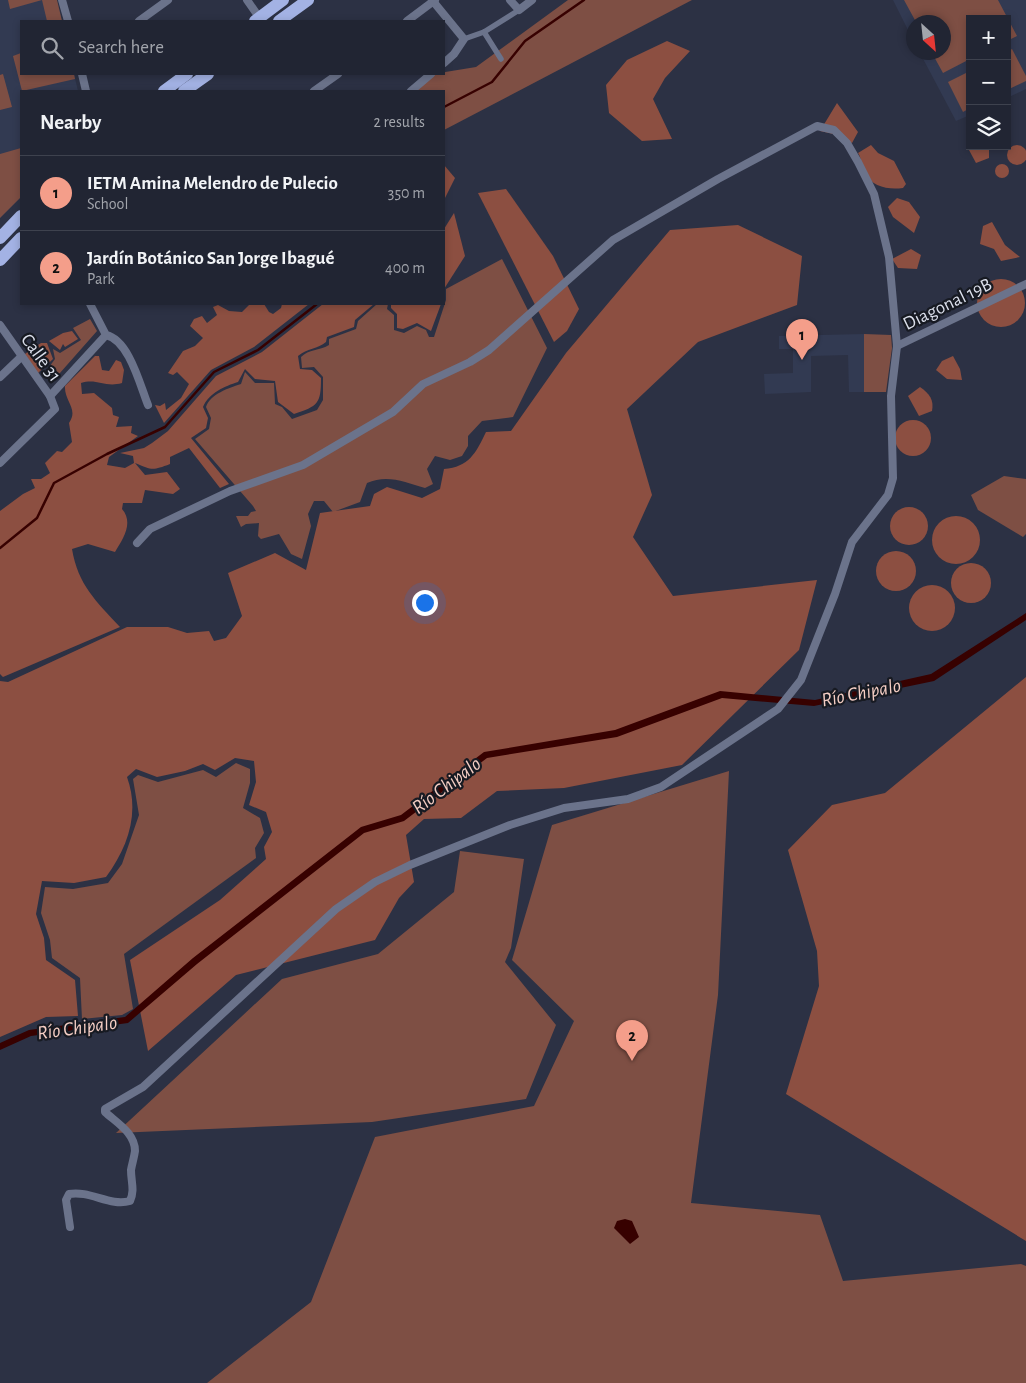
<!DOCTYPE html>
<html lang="en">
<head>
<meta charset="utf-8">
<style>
  body { margin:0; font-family:"Alegreya Sans",sans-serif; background:#292d3b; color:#f1f3f6 }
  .controls { position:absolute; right:15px; top:15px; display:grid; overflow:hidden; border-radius:0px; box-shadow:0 2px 8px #0003 }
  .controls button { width:45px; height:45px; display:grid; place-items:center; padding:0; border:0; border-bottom:1px solid #3e424e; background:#212533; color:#f1f3f6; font:25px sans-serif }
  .compass { position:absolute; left:906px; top:15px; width:45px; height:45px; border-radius:50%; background:#212533; box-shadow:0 2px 8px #0003; rotate:153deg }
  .you { position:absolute; left:424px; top:602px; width:18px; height:18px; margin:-12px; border:4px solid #fff; border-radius:50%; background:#1a73e8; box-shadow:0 0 0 8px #1a73e833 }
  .badge { display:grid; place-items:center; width:32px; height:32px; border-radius:50%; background:#f49e8a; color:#111; font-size:16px; font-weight:700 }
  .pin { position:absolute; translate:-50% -41px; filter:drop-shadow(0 1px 2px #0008) }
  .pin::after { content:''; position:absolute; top:26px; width:18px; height:15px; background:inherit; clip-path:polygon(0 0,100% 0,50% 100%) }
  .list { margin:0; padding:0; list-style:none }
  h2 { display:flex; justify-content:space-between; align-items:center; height:65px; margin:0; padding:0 20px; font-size:21px }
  h2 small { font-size:16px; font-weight:400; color:#a2a5ac }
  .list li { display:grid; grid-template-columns:32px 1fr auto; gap:15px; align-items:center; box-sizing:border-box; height:75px; padding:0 20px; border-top:1px solid #3e424e }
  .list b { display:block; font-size:19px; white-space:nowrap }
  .list p { margin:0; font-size:16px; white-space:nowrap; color:#a2a5ac }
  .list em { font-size:16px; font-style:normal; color:#a2a5ac }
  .icon { flex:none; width:28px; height:28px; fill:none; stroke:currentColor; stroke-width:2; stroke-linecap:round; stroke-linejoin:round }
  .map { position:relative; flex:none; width:1026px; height:1383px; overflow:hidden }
  .search { position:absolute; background:#212533; box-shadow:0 2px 8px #0003; left:20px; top:20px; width:425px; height:55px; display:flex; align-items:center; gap:12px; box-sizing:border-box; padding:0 18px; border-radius:0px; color:#a2a5ac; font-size:19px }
  .panel { position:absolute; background:#212533; box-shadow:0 2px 8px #0003; left:20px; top:90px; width:425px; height:215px; border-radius:0px }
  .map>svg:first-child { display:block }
  .built { fill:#323a52 }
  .green { fill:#7e4f44 }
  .forest { fill:#8c4f41 }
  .water { fill:#370100 }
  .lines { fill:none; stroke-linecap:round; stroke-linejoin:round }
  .stream { stroke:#370100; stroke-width:2.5 }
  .pedestrian { stroke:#6b738b; stroke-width:5.5 }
  .minor { stroke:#6b738b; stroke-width:8 }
  .primary { stroke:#a3b2e4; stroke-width:12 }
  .labels { text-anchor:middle; stroke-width:4.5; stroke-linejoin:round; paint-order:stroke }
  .street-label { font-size:19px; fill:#dbdfeb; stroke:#171a22 }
  .water-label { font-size:20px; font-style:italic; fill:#f5cec4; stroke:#171a22 }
</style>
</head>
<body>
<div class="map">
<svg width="1026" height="1383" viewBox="0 0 1026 1383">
  <rect width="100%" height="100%" fill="#2c3144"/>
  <g class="built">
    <polygon points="0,0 57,0 62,21 21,21 21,74 74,74 78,91 21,91 21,197 0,218"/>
    <polygon points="893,0 1026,0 1026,89 1007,98 1007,19 970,19 970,115 956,121 920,53 944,52 944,22 914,22 913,40"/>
    <polygon points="864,334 864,392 849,392 848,355 811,356 811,392 765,394 764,374 793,373 793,349 779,349 779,336"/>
  </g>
  <g class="green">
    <polygon points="8,0 57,0 62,21 47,21 42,0 10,9"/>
    <polygon points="568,0 692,0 444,130 444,91 414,91 433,74 476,67"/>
    <polygon points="904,0 998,0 1017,36 1007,41 1007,19 970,19 970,59 943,73 932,53 944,52 944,22 916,22"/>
    <polygon points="1012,49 1026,76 1026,81 1007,90 1007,52"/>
    <polygon points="21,53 21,74 74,74 75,79 22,91 13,56"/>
    <polygon points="970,71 970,108 963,112 948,82"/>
    <polygon points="3,74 12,107 0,110 0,75"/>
    <polygon points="21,148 21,197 0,218 0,154"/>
    <path d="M502,259L547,348L513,417L482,421L468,436V446L462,456L450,460L435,456L427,469L433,484L425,488C405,482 387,474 367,483L360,502L333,512L324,501H314L308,514L311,526L302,559L291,554L279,534L261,539L258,536L259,523L246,524L241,527L236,516H248L251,512L256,511L253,506L195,439L209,429L211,418L206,407C210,394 229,388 241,384L245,372L255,383H274L275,404L282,407L292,419L317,410L323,400V377L314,367L302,368L301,357C309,349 319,351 329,345V339L356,329L358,321L377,304H388L387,309L394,315V330L404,333L417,326L426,330L429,337H434L446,300V289Z"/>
    <polygon points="90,319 97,331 52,382 44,374 55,359 53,349 60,353 81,340 73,328"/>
    <polygon points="864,334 891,335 892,348 886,392 864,392"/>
    <polygon points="1004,476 1026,479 1026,534 1023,537 978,510 971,495"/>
    <polygon points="236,763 250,769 250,783 243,808 260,818 264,833 255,848 256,858 124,954 133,1009 122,1015 82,1019 80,978 52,958 50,940 41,913 45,887 73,889 108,883 122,864 139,815 133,779 138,775 158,782 203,770 216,777"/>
    <polygon points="729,771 718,995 691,1203 820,1215 843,1281 1021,1264 1026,1266 1026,1383 207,1383 311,1302 375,1137 534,1106 574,1021 512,960 552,825"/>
    <polygon points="460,851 524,859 511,948 505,962 556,1025 526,1099 372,1122 116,1133 282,979 378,954 454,892"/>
  </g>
  <g class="forest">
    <polygon points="667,41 690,51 665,78 653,99 672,139 642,141 609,113 606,85 627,60"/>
    <polygon points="837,103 858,132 852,143 838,135 820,131"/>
    <path d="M871,145L878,153L894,161L906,184L903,188C888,190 872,187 864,172C861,167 862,159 858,153Z"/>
    <circle cx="1017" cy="155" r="10"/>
    <polygon points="974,146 989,146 989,158 976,163 969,150"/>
    <circle cx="1002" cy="171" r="7"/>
    <polygon points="444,165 455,178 444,200"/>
    <polygon points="506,189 553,256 579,309 567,331 554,342 478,193"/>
    <polygon points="897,198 909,202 920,217 914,233 893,217 888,207"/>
    <polygon points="454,213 465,256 444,289 444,229"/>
    <polygon points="992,222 1005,245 1020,257 1001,261 994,249 980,244 983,226"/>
    <path d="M738,225L802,256L797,305L698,342L627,409L652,495L633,537L673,596L817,580L799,650L682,765L564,788L497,791L461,818L424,819L406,835L414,882L399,898L375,940L236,975L148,1051L130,960L220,900L266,859L264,847L272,832L266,812L249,805L256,782L254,761L235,758L215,770L203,764L185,771L157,777L136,769L127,777C140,813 128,847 106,877L74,883L42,881L36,914L44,938L46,960L75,980L78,1016L46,1017L0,1037V681L8,682L127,627H168L187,633L209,631L214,641L226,638L242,616L228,573L275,553L306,570L320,513L370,506L374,494L387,487L422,498L440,489L444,469C469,467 476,453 486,432L511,431L566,353L670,230Z"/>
    <polygon points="911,249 921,255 917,269 898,268 892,259"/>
    <circle cx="1001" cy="303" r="24"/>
    <polygon points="250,304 264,304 269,312 273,314 281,308 282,304 309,304 254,347 211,370 164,423 155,405 160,406 165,403 166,410 181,398 189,384 177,372 173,375 168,373 183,351 195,346 203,338 190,326 194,319 202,316 207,323 217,315 213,307 218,305 229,311 242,312"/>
    <path d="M323,304H374L355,320L354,327L327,337L326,342C318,349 307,348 298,356L300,369L312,370L321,378C321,404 318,406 294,414L278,402L275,381L255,379L245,369L238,382C225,386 209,393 203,407L208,418L206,428L191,438L229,484L220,488L189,448L170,457V464C152,471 152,470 135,463L145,475L167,472L180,489L173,494L145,490L142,503H123L122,509C134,523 123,539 115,552L88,544L72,549C78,585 96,601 120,627L3,677L0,674V511L23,494L35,488L31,479H41L50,473L45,463L57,451L62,452L72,442L69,423C79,409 64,401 65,386L95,356H99L102,370L109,371L116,360L121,362L124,370L122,383C105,388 97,378 81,383L82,394L94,393L112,408L113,415L119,417L116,427L132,426L131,433L138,436L109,457L107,465L125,468L134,463L133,456L120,453L144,448L152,443L168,431L216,376L262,352Z"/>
    <polygon points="391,304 441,304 431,331 417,323 403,329 397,328 397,314 391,308"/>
    <polygon points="72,331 78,339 65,347 63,344 60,350 49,341 63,333"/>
    <polygon points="41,343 47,343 53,359 38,373 22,356"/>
    <polygon points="953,356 960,369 962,380 947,379 936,370 942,361"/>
    <path d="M920,387C930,394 934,400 932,411L919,416L908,396Z"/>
    <circle cx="913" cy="438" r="18"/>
    <circle cx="909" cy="526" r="19"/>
    <circle cx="956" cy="540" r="24"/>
    <circle cx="896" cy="571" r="20"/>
    <circle cx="971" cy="583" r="20"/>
    <circle cx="932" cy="608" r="23"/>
    <polygon points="1026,677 1026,1241 786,1094 819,986 817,951 788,850 832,805 885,793"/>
  </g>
  <g class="water">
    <polygon points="1026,613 1026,620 934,681 814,706 722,698 617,737 487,758 404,821 364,833 197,964 128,1023 31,1036 0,1050 0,1043 29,1030 125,1017 193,958 361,827 401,815 484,752 615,730 720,691 815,700 931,674"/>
    <polygon points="625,1219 632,1221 639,1237 630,1244 614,1228 617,1221"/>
  </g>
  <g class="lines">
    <g class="stream">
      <polyline points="444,107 492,82 525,41 584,0"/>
      <polyline points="0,548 37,518 54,483 107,454 165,427 214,372 258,350 317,304"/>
    </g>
    <g class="pedestrian">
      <polyline points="484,32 501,59"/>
      <polyline points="464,39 484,32 519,10"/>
    </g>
    <g class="minor">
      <polyline points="62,0 68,21"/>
      <polyline points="247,0 261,20"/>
      <polyline points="432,0 464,39 454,54 444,63"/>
      <polyline points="510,0 519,10 532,0"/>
      <polyline points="139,21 168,0"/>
      <polyline points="407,21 435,0"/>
      <polyline points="82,74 86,91"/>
      <polyline points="314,91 338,74"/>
      <polyline points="411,91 431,74"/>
      <path d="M90,304L106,335C129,340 140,385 148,405"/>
      <polyline points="0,325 50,396 55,409 0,463"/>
      <polyline points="897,346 1026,284"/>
      <polyline points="0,377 21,357"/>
      <polyline points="50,396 106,335"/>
      <path d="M70,1227L66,1200L69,1194C90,1190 110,1207 130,1201C135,1190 131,1182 131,1170C132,1164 134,1158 135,1151C135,1133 117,1123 105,1112V1109L143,1087L336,909L375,882L410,865L510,825L564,808L628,799L661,787L778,709L801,680L835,594L852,542L888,495L893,478L891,396L897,346L889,257L874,194L858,162L847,143L834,130L817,126L718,179L613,240L489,350L470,362L423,384L393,412L303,465L230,491L150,529L137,543"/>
    </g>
    <g class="primary">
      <polyline points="255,21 283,0"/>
      <polyline points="279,21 308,0"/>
      <polyline points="164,91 187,74"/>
      <polyline points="184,91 208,74"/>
      <polyline points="0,238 21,216"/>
      <polyline points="0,260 21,238"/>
    </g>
  </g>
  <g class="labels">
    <g class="street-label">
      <text transform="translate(947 303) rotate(-26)" y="7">Diagonal 19B</text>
      <text transform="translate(42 357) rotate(54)" y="7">Calle 31</text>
    </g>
    <g class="water-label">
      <text transform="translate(861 692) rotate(-11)" y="7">Río Chipalo</text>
      <text transform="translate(446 785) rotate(-37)" y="7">Río Chipalo</text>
      <text transform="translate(77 1027) rotate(-8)" y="7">Río Chipalo</text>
    </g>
  </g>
</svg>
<div class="controls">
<button>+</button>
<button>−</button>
<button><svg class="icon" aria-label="layers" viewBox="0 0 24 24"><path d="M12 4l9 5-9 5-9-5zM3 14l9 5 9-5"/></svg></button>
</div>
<svg class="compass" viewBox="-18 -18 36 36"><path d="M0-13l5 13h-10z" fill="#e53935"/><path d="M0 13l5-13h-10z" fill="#a2a5ac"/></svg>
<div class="you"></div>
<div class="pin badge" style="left:802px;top:360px">1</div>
<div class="pin badge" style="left:632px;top:1061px">2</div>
<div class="search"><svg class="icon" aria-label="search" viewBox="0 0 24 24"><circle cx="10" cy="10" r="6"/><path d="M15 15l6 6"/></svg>Search here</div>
<section class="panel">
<h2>Nearby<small>2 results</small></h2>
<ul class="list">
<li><span class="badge">1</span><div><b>IETM Amina Melendro de Pulecio</b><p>School</p></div><em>350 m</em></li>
<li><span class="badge">2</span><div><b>Jardín Botánico San Jorge Ibagué</b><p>Park</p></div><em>400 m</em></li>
</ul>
</section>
</div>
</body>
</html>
